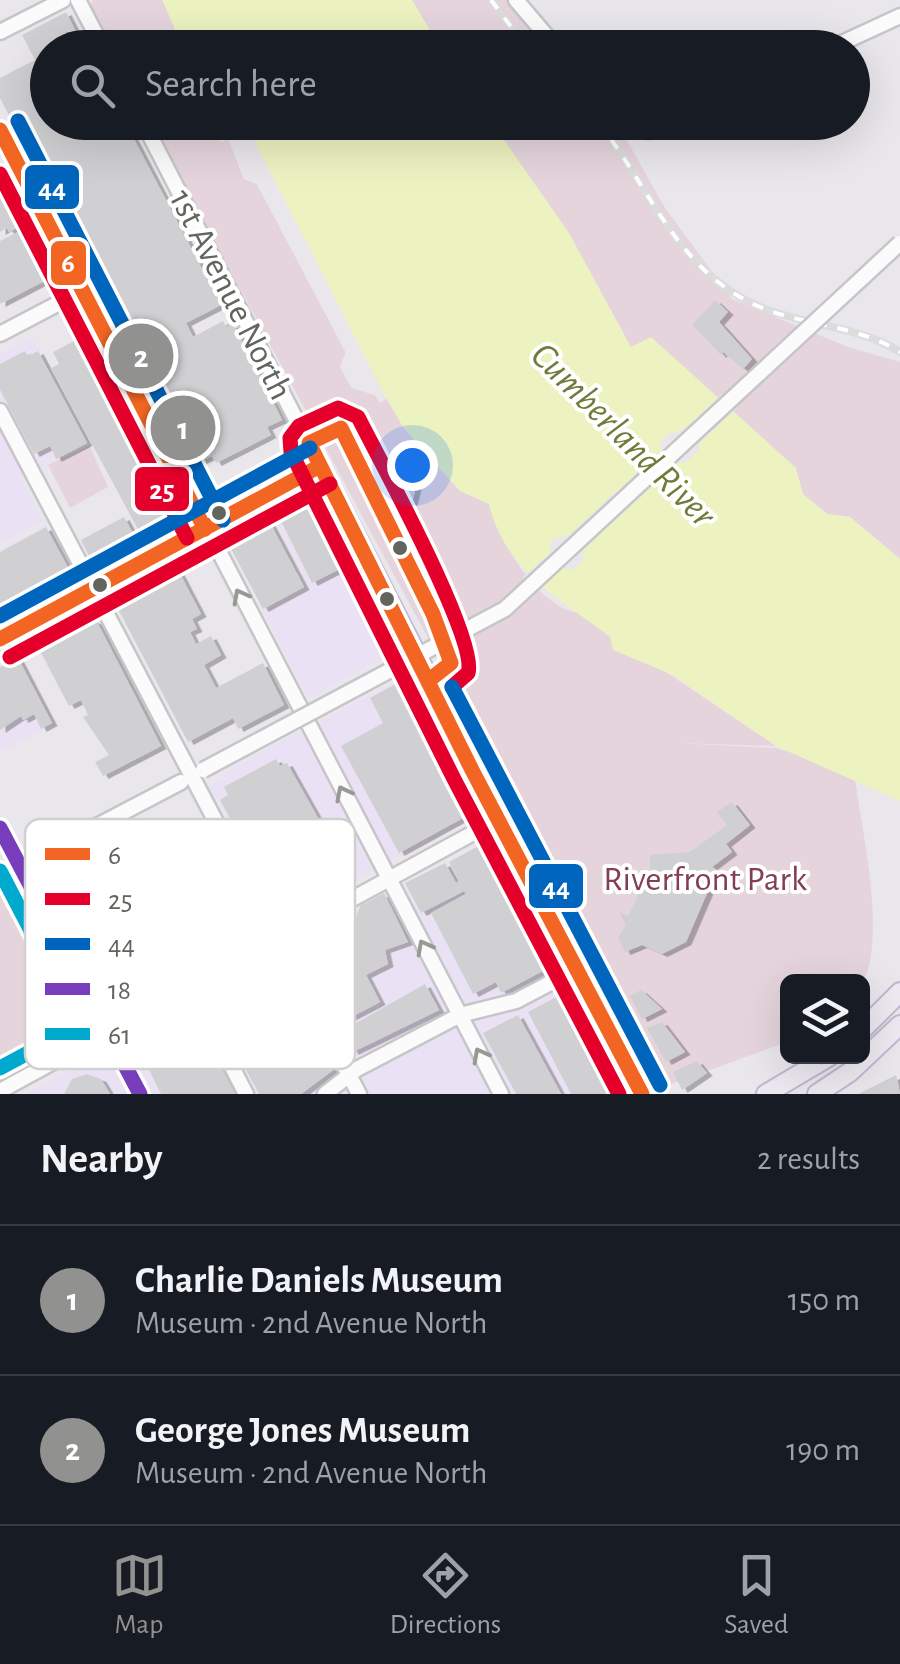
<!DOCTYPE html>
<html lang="en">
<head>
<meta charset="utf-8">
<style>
  body { margin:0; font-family:"Alegreya Sans",sans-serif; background:#242831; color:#f1f3f6 }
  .controls { position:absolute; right:30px; bottom:30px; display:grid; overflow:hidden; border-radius:15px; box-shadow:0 10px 40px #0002 }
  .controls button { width:90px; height:90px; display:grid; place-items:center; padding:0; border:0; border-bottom:2px solid #363941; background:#171b24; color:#f1f3f6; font:50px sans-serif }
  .you { position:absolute; left:412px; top:465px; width:35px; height:35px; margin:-25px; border:8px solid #fff; border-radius:50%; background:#1a73e8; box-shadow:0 0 0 15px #1a73e833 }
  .badge { display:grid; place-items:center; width:65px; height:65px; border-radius:50%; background:#91928f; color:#fff; font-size:32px; font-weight:700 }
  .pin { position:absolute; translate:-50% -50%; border:5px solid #fff; box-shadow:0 2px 10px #0006 }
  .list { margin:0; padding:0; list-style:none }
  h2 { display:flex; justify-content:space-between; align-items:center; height:130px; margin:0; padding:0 40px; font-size:42px }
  h2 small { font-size:32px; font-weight:400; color:#9ea1a6 }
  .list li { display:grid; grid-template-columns:65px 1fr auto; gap:30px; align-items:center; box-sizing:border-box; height:150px; padding:0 40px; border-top:2px solid #363941 }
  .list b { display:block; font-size:38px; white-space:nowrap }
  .list p { margin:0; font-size:32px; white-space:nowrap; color:#9ea1a6 }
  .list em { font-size:32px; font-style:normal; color:#9ea1a6 }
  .icon { flex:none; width:55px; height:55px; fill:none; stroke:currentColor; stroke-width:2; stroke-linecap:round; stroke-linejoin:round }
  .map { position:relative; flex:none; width:900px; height:1094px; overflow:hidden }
  .search { position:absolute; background:#171b24; box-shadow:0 10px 40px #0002; left:30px; right:30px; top:30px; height:110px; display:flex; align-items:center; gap:25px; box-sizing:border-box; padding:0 35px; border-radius:55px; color:#9ea1a6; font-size:38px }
  .sheet { height:430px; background:#171b24 }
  nav { display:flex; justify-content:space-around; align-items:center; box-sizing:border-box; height:140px; border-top:2px solid #363941; background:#171b24; font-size:28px; color:#9ea1a6 }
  nav a { display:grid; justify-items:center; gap:5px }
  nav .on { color:#91928f }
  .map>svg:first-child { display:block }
  .commercial { fill:#eae2f4 }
  .green { fill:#e5d4dc }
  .water { fill:#ecf2c0 }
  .pier { fill:#e9e7ec }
  .building { fill:#d0d0d3; filter:url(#shadow) }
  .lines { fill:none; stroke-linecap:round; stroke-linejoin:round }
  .minor-casing { stroke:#c6c5c7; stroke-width:19 }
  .major-casing { stroke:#c2b8d1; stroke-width:22 }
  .minor { stroke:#fcfbfc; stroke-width:14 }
  .major { stroke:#ede9f1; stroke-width:18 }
  .rail-casing { stroke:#dcdcdc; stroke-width:8 }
  .rail { stroke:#fff; stroke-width:4; stroke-dasharray:11; stroke-linecap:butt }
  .minor-bridge-casing { stroke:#c6c5c7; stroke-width:19; stroke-linecap:butt }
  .minor-bridge { stroke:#fcfbfc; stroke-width:14 }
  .bus-1-casing { stroke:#fff; stroke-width:22 }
  .bus-2-casing { stroke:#fff; stroke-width:22 }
  .bus-3-casing { stroke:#fff; stroke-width:22 }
  .bus-4-casing { stroke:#fff; stroke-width:22 }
  .bus-5-casing { stroke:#fff; stroke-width:22 }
  .bus-1 { stroke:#f26522; stroke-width:15 }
  .bus-2 { stroke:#e4002b; stroke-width:15 }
  .bus-3 { stroke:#0065bd; stroke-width:15 }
  .bus-4 { stroke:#773dbd; stroke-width:15 }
  .bus-5 { stroke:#00a9ce; stroke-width:15 }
  .oneway { stroke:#989995 }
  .bus-dot { fill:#62645d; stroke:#fff; stroke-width:4 }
  .labels { text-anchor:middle; stroke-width:8; stroke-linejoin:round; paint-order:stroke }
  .street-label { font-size:35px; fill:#62645d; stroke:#fff }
  .park-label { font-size:35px; fill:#813f51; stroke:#fff }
  .water-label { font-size:38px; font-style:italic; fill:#707c3b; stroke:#fff }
  .key { fill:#fff; stroke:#d0d0ce; stroke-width:2.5 }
  .key-label { font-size:28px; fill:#62645d }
  .line-badge { stroke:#fff; stroke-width:4 }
  .badge-label { font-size:28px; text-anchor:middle; font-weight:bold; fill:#fff }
</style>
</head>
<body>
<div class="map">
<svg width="900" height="1094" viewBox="0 0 900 1094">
  <defs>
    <filter id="shadow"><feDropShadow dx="5.5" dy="3" stdDeviation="0" flood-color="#0004"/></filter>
  </defs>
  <rect width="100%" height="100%" fill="#e9e7ec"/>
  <g class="commercial">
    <polygon points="32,338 88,444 20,478 43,522 0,543 0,355"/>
    <polygon points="321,496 400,648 308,699 263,611 308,587 275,521"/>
    <polygon points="46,525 82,582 0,626 0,550"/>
    <polygon points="16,647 55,724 0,752 0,656"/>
    <polygon points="413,672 485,812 281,918 210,787 231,768"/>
    <polygon points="500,841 626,1094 24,1094"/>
  </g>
  <g class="green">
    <polygon points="93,0 194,0 205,47 111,47 89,6"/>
    <polygon points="410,0 507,0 541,47 435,47"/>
    <path d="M151,123H228V137L244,179L257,184L346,353L340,367L352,388L386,398L403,427L460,491L490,504C498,541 538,607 578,613L776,746L676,743L776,748L854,772C861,828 887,933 863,983L788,982L787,1042L663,1087L479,733Z"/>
    <polygon points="484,123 612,123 625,137 665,208 732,299 848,347 900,362 900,559 850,517 827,514 820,508 803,494 795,467 631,348"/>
    <polygon points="89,445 108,487 70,508 48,465"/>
    <polygon points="8,887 81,1020 79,1028 0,1070 0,891"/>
  </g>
  <g class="water">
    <polygon points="162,0 412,0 440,47 183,47"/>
    <path d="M212,123H492L569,233L631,347L651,337L796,468L803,494L827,514L850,517L900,559V801L776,746L673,675L613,650L610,637C559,598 505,571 489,504L460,491L403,427L387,398L380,403L375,395L352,388L340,367L346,352L257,184L244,179L228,138L221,142Z"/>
  </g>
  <g class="pier">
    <polygon points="240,134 253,138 386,398 380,403 375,395 352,388 340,367 346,352 257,184 244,179 229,140"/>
    <polygon points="722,394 737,408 698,444 700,448 687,462 677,463 584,549 582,561 573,570 562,568 537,592 523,577 550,553 551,540 570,534 663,449 659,444 668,434 684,429"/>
  </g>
  <g class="building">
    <polygon points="66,12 84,48 48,48 48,122 68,122 70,127 80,122 125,122 221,305 186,323 193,337 223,321 226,327 233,324 282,420 267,427 271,435 216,463 212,456 191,466 0,98 0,78 35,60 22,35"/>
    <polygon points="0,175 24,220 24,224 9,232 7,228 0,232"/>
    <polygon points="26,228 52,277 0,304 0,241"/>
    <polygon points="715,300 728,312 719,322 752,359 743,369 723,352 721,355 692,325"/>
    <polygon points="79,328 177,516 141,535 51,368 59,364 53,352 74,341 69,333"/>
    <polygon points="25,351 28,356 38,351 87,443 56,459 50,446 34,454 0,390 0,364"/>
    <polygon points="386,473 417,483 412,503 406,501 425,538 416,543 392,496 380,492"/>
    <polygon points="323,497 355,561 312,583 280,519"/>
    <polygon points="124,517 136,539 92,562 81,540"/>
    <polygon points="270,523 304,587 263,609 229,545"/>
    <polygon points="46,527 71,573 0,611 0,552"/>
    <polygon points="179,572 201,614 192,619 197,629 190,632 196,644 211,636 221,655 204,665 216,688 263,663 284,705 238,729 233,718 188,742 116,605"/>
    <polygon points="90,619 97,622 161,746 103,776 95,762 109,755 83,717 88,715 81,700 69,706 38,647"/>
    <polygon points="18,658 52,723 41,729 34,714 23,720 21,716 0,730 0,667"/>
    <polygon points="410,676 481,808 399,853 341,746 383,723 370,698"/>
    <polygon points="276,759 280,766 287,763 318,818 309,823 312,829 261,857 255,847 248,851 220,800 228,795 224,787"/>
    <polygon points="732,802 750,825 726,844 732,852 712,867 717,870 686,942 662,954 642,945 625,952 618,938 626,925 619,912 628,916 650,872 650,855 690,852 727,825 717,812"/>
    <polygon points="488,841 554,965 501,993 496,982 473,994 431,913 466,894 464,891 421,913 405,883 445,863 456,883 459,881 449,862"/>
    <polygon points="384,893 408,942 385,950 388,964 366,975 380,1002 336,1025 300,956 352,928 360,906"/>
    <polygon points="277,964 333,1070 301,1094 259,1094 213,1008 219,1005 215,997 230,988 227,983 259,966 262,973"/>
    <polygon points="425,984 439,1010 353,1052 342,1031"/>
    <polygon points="641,990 662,1009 642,1019 630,996"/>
    <polygon points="566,992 619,1094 571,1094 528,1012"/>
    <polygon points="184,1007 192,1012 235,1094 161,1094 138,1047 156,1039 152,1030 167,1022 164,1016"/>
    <polygon points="518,1015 561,1094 516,1094 483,1033"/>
    <polygon points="662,1022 685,1052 666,1062 647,1028"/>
    <polygon points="697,1061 707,1073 682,1090 673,1072"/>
    <polygon points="87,1074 101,1079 110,1094 64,1094 72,1079"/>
    <polygon points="896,1075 900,1094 858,1094"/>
  </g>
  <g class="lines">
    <g class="minor-casing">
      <g id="minor">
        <polyline points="78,0 103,48"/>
        <polyline points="516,0 557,48"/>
        <polyline points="0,32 63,0"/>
        <polyline points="831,48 900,16"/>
        <polyline points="143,122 320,466"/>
        <polyline points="631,122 648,131 668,122"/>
        <polyline points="0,130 501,1094"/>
        <polyline points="0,334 82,291"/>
        <polyline points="0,411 359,1094"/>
        <polyline points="0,828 140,1094"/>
        <polyline points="34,859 181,782"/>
        <polyline points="191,987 246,1094"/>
        <polyline points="0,1091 499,819"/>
        <polyline points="325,1094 357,1069 460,1015 516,1001 575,970"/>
      </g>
    </g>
    <g class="major-casing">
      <g id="major">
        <polyline points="0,639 320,466 642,1094"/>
        <polyline points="862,1030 900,992"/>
        <polyline points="766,1094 830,1056"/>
        <polyline points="817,1094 850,1072 900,1025"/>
      </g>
    </g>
    <use href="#minor" class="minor"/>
    <use href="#major" class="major"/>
    <g class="rail-casing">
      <g id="rail">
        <polyline points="491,0 527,48"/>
        <path d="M598,122C651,188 676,271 760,307C805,326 857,325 900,352"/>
      </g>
    </g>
    <use href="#rail" class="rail"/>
    <g class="minor-bridge-casing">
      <polyline id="minor-bridge" points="203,770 505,609 900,243"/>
    </g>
    <use href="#minor-bridge" class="minor-bridge"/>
    <g class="bus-1-casing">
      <g id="bus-1">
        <polyline points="0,130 205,529"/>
        <polyline points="0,639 320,466"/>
        <polyline points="428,681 451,663 433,614 341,428 309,443 472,770 642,1094"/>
      </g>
    </g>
    <g class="bus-2-casing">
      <g id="bus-2">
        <polyline points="0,174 187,538"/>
        <polyline points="10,657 330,484"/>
        <path d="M452,687L468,673C479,641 378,457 358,417L338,408L299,426L290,438L291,452L454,779L619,1094"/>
      </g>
    </g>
    <g class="bus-3-casing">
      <g id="bus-3">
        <polyline points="18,121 223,520"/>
        <polyline points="0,616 310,448"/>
        <polyline points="452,687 660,1085"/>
      </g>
    </g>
    <g class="bus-4-casing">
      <polyline id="bus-4" points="0,828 140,1094"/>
    </g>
    <g class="bus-5-casing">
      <polyline id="bus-5" points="0,871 80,1025 0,1068"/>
    </g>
    <use href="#bus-1" class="bus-1"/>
    <use href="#bus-2" class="bus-2"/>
    <use href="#bus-3" class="bus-3"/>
    <use href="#bus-4" class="bus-4"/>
    <use href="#bus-5" class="bus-5"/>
  </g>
  <defs><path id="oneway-chevron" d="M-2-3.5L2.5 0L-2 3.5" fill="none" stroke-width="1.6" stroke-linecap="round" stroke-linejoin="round" transform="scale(2.5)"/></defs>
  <g class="oneway">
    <use href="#oneway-chevron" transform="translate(240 596) rotate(-118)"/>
    <use href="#oneway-chevron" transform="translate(343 793) rotate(-117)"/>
    <use href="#oneway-chevron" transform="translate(424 947) rotate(-118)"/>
    <use href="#oneway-chevron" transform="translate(480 1055) rotate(-118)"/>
  </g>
  <g class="bus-dot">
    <circle cx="219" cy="513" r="9"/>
    <circle cx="400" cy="548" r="9"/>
    <circle cx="100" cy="585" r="9"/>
    <circle cx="387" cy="599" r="9"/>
  </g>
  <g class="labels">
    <g class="street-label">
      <text transform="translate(232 294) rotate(63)" y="12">1st Avenue North</text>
    </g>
    <g class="park-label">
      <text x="705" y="890">Riverfront Park</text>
    </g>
    <g class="water-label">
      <text transform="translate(624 434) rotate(45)" y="13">Cumberland River</text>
    </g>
  </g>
  <rect x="25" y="819" width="330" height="250" rx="15" class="key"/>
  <rect x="45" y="848" width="45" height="12" fill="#f26522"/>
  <rect x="45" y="893" width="45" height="12" fill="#e4002b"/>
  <rect x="45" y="938" width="45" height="12" fill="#0065bd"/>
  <rect x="45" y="983" width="45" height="12" fill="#773dbd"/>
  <rect x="45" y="1028" width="45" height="12" fill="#00a9ce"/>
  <g class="key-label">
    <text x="108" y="864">6</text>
    <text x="108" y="909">25</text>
    <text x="108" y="954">44</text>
    <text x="108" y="999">18</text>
    <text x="108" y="1044">61</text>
  </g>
  <g class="line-badge">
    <rect x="23" y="163" width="58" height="48" rx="10" fill="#0065bd"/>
    <rect x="49" y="239" width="39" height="48" rx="10" fill="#f26522"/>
    <rect x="133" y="465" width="58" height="48" rx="10" fill="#e4002b"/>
    <rect x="527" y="862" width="58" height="48" rx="10" fill="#0065bd"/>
  </g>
  <g class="badge-label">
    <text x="52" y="197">44</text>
    <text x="68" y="272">6</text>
    <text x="162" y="499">25</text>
    <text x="556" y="896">44</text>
  </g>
</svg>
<div class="controls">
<button><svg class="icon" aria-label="layers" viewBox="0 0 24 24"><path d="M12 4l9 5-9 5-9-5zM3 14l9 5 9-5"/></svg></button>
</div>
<div class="you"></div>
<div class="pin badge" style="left:183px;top:428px">1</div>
<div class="pin badge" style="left:141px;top:356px">2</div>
<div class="search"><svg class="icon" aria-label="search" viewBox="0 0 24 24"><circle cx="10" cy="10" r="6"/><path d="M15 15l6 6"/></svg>Search here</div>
</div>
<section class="sheet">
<h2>Nearby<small>2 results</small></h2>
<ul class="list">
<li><span class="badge">1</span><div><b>Charlie Daniels Museum</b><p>Museum · 2nd Avenue North</p></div><em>150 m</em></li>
<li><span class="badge">2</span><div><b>George Jones Museum</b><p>Museum · 2nd Avenue North</p></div><em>190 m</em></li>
</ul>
</section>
<nav>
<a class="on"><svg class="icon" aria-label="map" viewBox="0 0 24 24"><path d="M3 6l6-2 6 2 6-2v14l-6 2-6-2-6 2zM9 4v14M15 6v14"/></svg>Map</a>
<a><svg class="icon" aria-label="directions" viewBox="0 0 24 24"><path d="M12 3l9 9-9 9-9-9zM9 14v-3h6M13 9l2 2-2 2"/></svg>Directions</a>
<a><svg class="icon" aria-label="saved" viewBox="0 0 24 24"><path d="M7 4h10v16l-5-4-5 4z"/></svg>Saved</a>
</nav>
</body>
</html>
